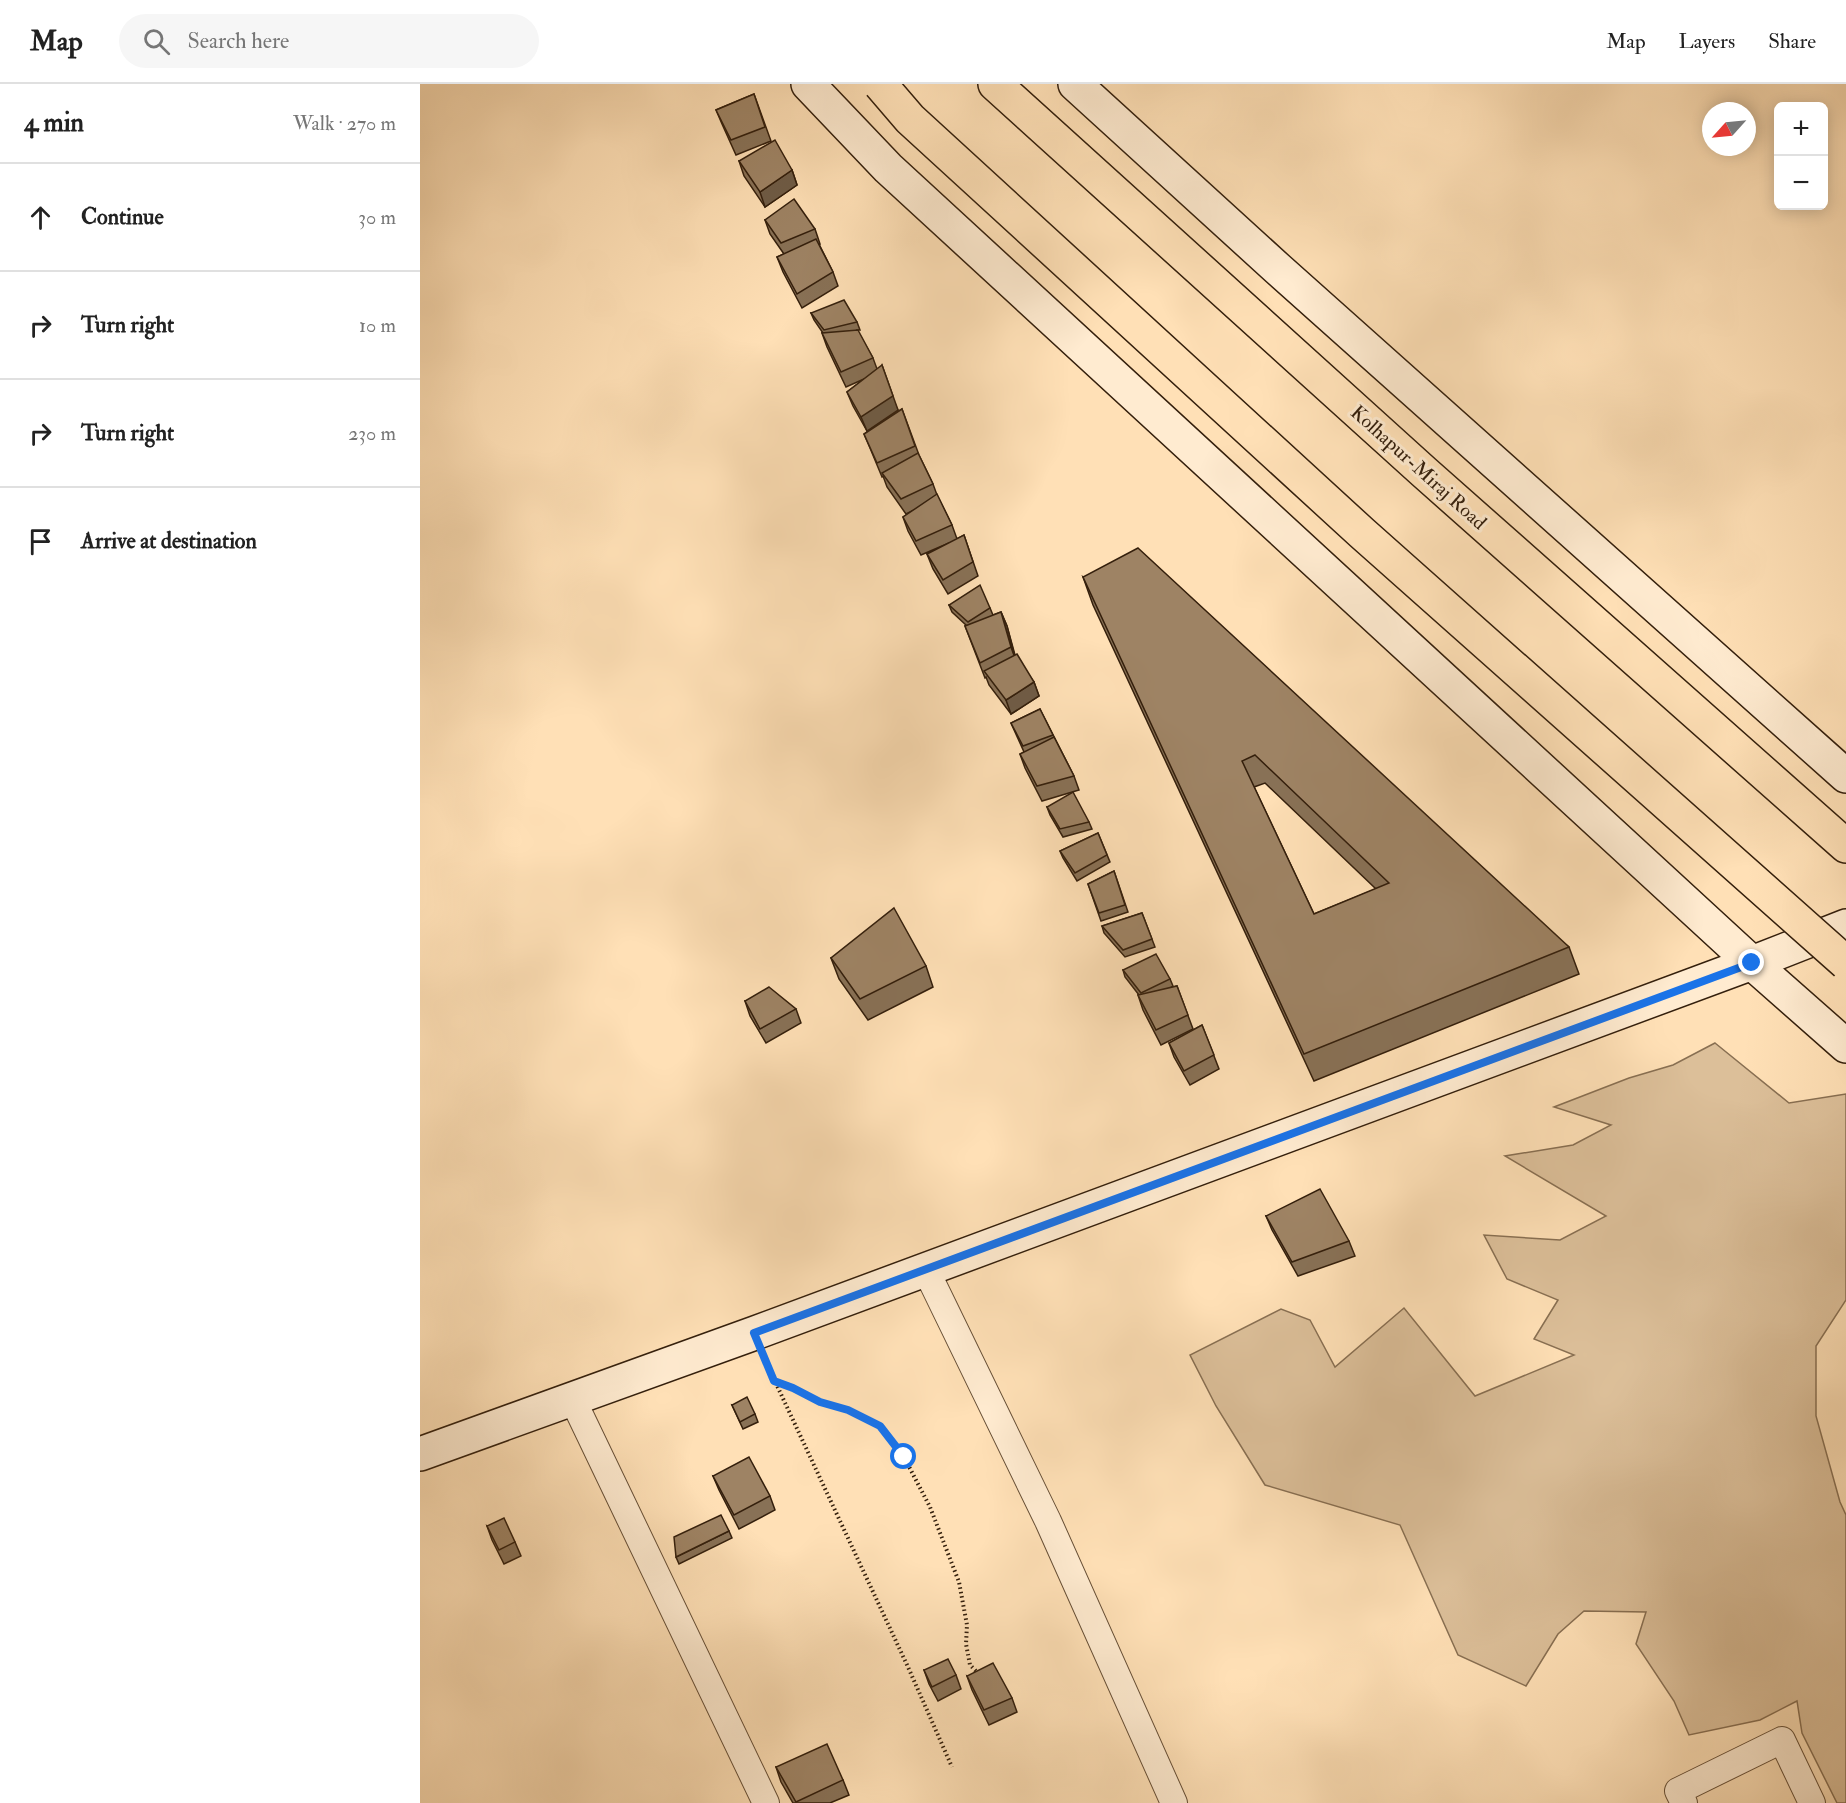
<!DOCTYPE html>
<html lang="en">
<head>
<meta charset="utf-8">
<style>
  body { margin:0; font-family:"IM FELL Double Pica",serif; background:#f6f6f6; color:#222 }
  .controls { position:absolute; right:18px; top:18px; display:grid; overflow:hidden; border-radius:9px; box-shadow:0 3px 15px #0003 }
  .controls button { width:54px; height:54px; display:grid; place-items:center; padding:0; border:0; border-bottom:2px solid #e0e0e0; background:#fff; color:#222; font:30px sans-serif }
  .compass { position:absolute; left:1282px; top:18px; width:54px; height:54px; border-radius:50%; background:#fff; box-shadow:0 3px 15px #0003; rotate:243deg }
  .stop { position:absolute; width:18px; height:18px; margin:-14px; border:4px solid #1a73e8; border-radius:50%; background:#fff }
  .stop.end { background:#1a73e8; border-color:#fff; box-shadow:0 2px 6px #0008 }
  .list { margin:0; padding:0; list-style:none }
  h2 { display:flex; justify-content:space-between; align-items:center; height:78px; margin:0; padding:0 24px; font-size:26px }
  h2 small { font-size:20px; font-weight:400; color:#767676 }
  .list li { display:grid; grid-template-columns:39px 1fr auto; gap:18px; align-items:center; box-sizing:border-box; height:108px; padding:0 24px; border-top:2px solid #e0e0e0 }
  .list b { display:block; font-size:22px; white-space:nowrap }
  .list em { font-size:20px; font-style:normal; color:#767676 }
  .icon { flex:none; width:33px; height:33px; fill:none; stroke:currentColor; stroke-width:2; stroke-linecap:round; stroke-linejoin:round }
  .map { position:relative; flex:none; width:1426px; height:1719px; overflow:hidden }
  header { display:flex; align-items:center; gap:36px; box-sizing:border-box; height:84px; padding:0 30px; background:#fff; border-bottom:2px solid #e0e0e0 }
  header strong { font-size:28px }
  nav { display:flex; gap:33px; margin-inline-start:auto; font-size:21px }
  .search { width:420px; height:54px; background:#f6f6f6; display:flex; align-items:center; gap:15px; box-sizing:border-box; padding:0 21px; border-radius:33px; color:#767676; font-size:22px }
  main { display:flex }
  aside { flex:1; background:#fff }
  .map>svg:first-child { display:block }
  .green { fill:#dcbf99; stroke:#886f52; stroke-width:1.5 }
  .lines { fill:none; stroke-linecap:round; stroke-linejoin:round }
  .minor-casing { stroke:#674f36; stroke-width:28 }
  .secondary-casing { stroke:#341f0c; stroke-width:36 }
  .trunk-casing { stroke:#341f0c; stroke-width:36 }
  .path { stroke:#341f0c; stroke-width:4; stroke-dasharray:1.5 3; stroke-linecap:butt }
  .minor { stroke:#ffebd0; stroke-width:26 }
  .secondary { stroke:#ffebd0; stroke-width:33 }
  .trunk { stroke:#ffe0b6; stroke-width:33 }
  .trunk-bridge-casing { stroke:#341f0c; stroke-width:36; stroke-linecap:butt }
  .trunk-bridge { stroke:#ffe0b6; stroke-width:33 }
  .wall { fill:#887156; stroke:#341f0c; stroke-width:1.5; fill-rule:evenodd }
  .shaded-wall { fill:#6f5c46; stroke:#341f0c; stroke-width:1.5 }
  .building { fill:#9e8364; stroke:#341f0c; stroke-width:1.5; fill-rule:evenodd }
  .route { stroke:#1a73e8; stroke-width:8 }
  .labels { text-anchor:middle; stroke-width:6; stroke-linejoin:round; paint-order:stroke }
  .street-label { font-size:20px; fill:#341f0c; stroke:#ffebd0 }
</style>
</head>
<body>
<header>
<strong>Map</strong>
<div class="search"><svg class="icon" aria-label="search" viewBox="0 0 24 24"><circle cx="10" cy="10" r="6"/><path d="M15 15l6 6"/></svg>Search here</div>
<nav><a>Map</a><a>Layers</a><a>Share</a></nav>
</header>
<main>
<aside>
<h2>4 min<small>Walk · 270 m</small></h2>
<ul class="list">
<li><svg class="icon" aria-label="ahead" viewBox="0 0 24 24"><path d="M12 20V5M6 11l6-6 6 6"/></svg><div><b>Continue</b></div><em>30 m</em></li>
<li><svg class="icon" aria-label="right" viewBox="0 0 24 24"><path d="M7 20v-9h11M14 6l5 5-5 5"/></svg><div><b>Turn right</b></div><em>10 m</em></li>
<li><svg class="icon" aria-label="right" viewBox="0 0 24 24"><path d="M7 20v-9h11M14 6l5 5-5 5"/></svg><div><b>Turn right</b></div><em>230 m</em></li>
<li><svg class="icon" aria-label="arrive" viewBox="0 0 24 24"><path d="M6 21V4h12l-3 4 3 4H6"/></svg><div><b>Arrive at destination</b></div></li>
</ul>
</aside>
<div class="map">
<svg width="1426" height="1719" viewBox="0 0 1426 1719">
  <rect width="100%" height="100%" fill="#ffe0b6"/>
  <filter id="stains"><feTurbulence type="fractalNoise" baseFrequency=".00333" numOctaves="4"/><feColorMatrix values="0 0 0 0 .2 0 0 0 0 .09 0 0 0 0 .02 0 0 0 .5 -.17"/></filter>
  <radialGradient id="worn" r=".72"><stop offset=".6" stop-color="#630" stop-opacity="0"/><stop offset="1" stop-color="#630" stop-opacity=".3"/></radialGradient>
  <polygon class="green" points="1295,959 1369,1019 1426,1010 1426,1216 1396,1262 1396,1332 1420,1418 1426,1431 1426,1719 1417,1719 1382,1649 1377,1617 1340,1636 1269,1651 1254,1617 1216,1560 1226,1528 1164,1527 1138,1550 1106,1602 1038,1571 980,1441 845,1401 796,1322 770,1271 861,1225 890,1236 915,1283 984,1224 1055,1312 1154,1271 1114,1255 1138,1216 1087,1195 1064,1151 1140,1156 1186,1132 1085,1072 1153,1061 1191,1041 1134,1023 1209,994 1253,981"/>
  <g class="lines">
    <g class="minor-casing">
      <g id="minor">
        <polyline points="506,1186 628,1437 754,1719"/>
        <polyline points="152,1314 346,1719"/>
        <polyline points="1264,1719 1258,1707 1362,1656 1392,1719"/>
      </g>
    </g>
    <g class="secondary-casing">
      <g id="secondary">
        <polyline points="388,0 468,84 1332,879 1426,962"/>
        <polyline points="655,0 858,185 1426,692"/>
        <polyline points="0,1370 335,1249 1332,879 1426,842"/>
      </g>
    </g>
    <g class="trunk-casing">
      <polyline id="trunk" points="575,0 1004,388 1426,762"/>
    </g>
    <g class="path">
      <polyline points="346,1278 488,1583 532,1683"/>
      <polyline points="354,1297 373,1304 400,1318 428,1326 460,1342 484,1373 510,1423 539,1498 547,1541 546,1560 550,1581 558,1589"/>
    </g>
    <use href="#minor" class="minor"/>
    <use href="#secondary" class="secondary"/>
    <use href="#trunk" class="trunk"/>
    <g class="trunk-bridge-casing">
      <polyline id="trunk-bridge" points="460,0 490,35 942,449 1426,879"/>
    </g>
    <use href="#trunk-bridge" class="trunk-bridge"/>
  </g>
  <g class="wall">
    <polygon points="334,10 351,57 316,71 302,40 296,26"/>
    <polygon points="319,77 372,86 377,101 345,123 324,92"/>
    <polygon points="345,136 395,145 400,160 399,160 413,188 418,202 382,224 363,188 357,173 364,170 350,150"/>
    <polygon points="391,229 437,238 440,246 437,246 453,274 457,285 478,326 447,347 433,322 427,308 444,295 426,303 407,263 402,249 403,249 394,236"/>
    <polygon points="482,325 499,371 513,400 517,411 532,441 537,455 544,451 558,492 528,510 513,485 507,470 529,459 501,471 488,447 483,433 494,426 486,430 467,403 463,392 462,393 450,364 444,350"/>
    <path d="M663,493L1149,863L1159,890L894,997L673,521ZM845,699L956,805L894,830L834,703Z"/>
    <polygon points="529,521 570,524 573,531 581,528 587,542 595,571 614,598 619,612 591,630 569,601 566,593 565,594 545,542 547,542 532,528"/>
    <polygon points="620,625 654,692 659,706 622,717 605,684 600,670 604,668 591,639"/>
    <polygon points="627,723 669,738 672,745 643,753 630,731"/>
    <polygon points="678,749 690,778 657,797 643,774 640,767"/>
    <polygon points="694,787 708,828 681,837 668,800"/>
    <polygon points="722,829 735,863 705,873 684,849 682,842"/>
    <polygon points="411,874 506,882 513,903 448,936 419,895"/>
    <polygon points="703,886 750,895 753,902 750,904 757,902 773,945 741,961 723,926 718,911 719,911 705,893"/>
    <polygon points="325,917 376,925 381,939 346,959 330,932"/>
    <polygon points="782,941 799,985 770,1001 754,973 749,959"/>
    <polygon points="846,1132 929,1157 935,1172 878,1192 852,1146"/>
    <polygon points="312,1321 335,1330 338,1338 323,1345"/>
    <polygon points="293,1392 350,1412 355,1426 319,1445 299,1406"/>
    <polygon points="67,1442 95,1458 101,1472 84,1480 72,1456"/>
    <polygon points="309,1447 312,1454 259,1480 256,1473"/>
    <polygon points="504,1586 536,1591 541,1605 518,1617 509,1600"/>
    <polygon points="547,1592 592,1614 597,1628 569,1641 552,1606"/>
    <polygon points="356,1683 423,1696 429,1711 410,1719 373,1719 361,1698"/>
  </g>
  <g class="shaded-wall">
    <polygon points="372,86 377,101 345,123 340,108"/>
    <polygon points="462,281 478,326 447,347 441,333"/>
    <polygon points="581,528 587,542 596,577 591,563"/>
    <polygon points="614,598 619,612 591,630 586,616"/>
  </g>
  <g class="building">
    <polygon points="334,10 345,43 311,56 296,26"/>
    <polygon points="355,56 372,86 340,108 319,77"/>
    <polygon points="374,115 395,145 361,159 345,136"/>
    <polygon points="396,155 413,188 377,210 357,173"/>
    <polygon points="424,216 437,238 404,246 391,229"/>
    <polygon points="438,246 453,274 421,288 402,249"/>
    <polygon points="462,281 473,312 441,333 427,308"/>
    <polygon points="482,325 495,362 457,379 444,350"/>
    <polygon points="498,369 513,400 481,415 462,389"/>
    <polygon points="517,410 532,441 496,457 483,433"/>
    <polygon points="544,451 553,478 523,496 507,470"/>
    <path d="M718,464L1149,863L884,970L663,493ZM835,671L969,799L894,830L822,677Z"/>
    <polygon points="560,501 570,524 548,538 529,521"/>
    <polygon points="581,528 591,563 560,579 545,542"/>
    <polygon points="597,570 614,598 586,616 564,587"/>
    <polygon points="620,625 633,651 603,662 591,639"/>
    <polygon points="634,653 654,692 617,702 600,670"/>
    <polygon points="653,708 669,738 640,745 627,723"/>
    <polygon points="678,749 687,771 655,789 640,767"/>
    <polygon points="694,787 705,821 679,829 668,800"/>
    <polygon points="474,824 506,882 440,915 411,874"/>
    <polygon points="722,829 732,855 703,866 682,842"/>
    <polygon points="736,870 750,895 721,909 703,886"/>
    <polygon points="757,902 768,931 736,946 718,911"/>
    <polygon points="349,903 376,925 340,945 325,917"/>
    <polygon points="782,941 794,971 764,987 749,959"/>
    <polygon points="900,1105 929,1157 872,1178 846,1132"/>
    <polygon points="327,1313 335,1330 320,1338 312,1321"/>
    <polygon points="329,1373 350,1412 314,1431 293,1392"/>
    <polygon points="301,1431 309,1447 256,1473 254,1453"/>
    <polygon points="84,1434 95,1458 79,1466 67,1442"/>
    <polygon points="528,1575 536,1591 512,1603 504,1586"/>
    <polygon points="573,1579 592,1614 564,1626 547,1592"/>
    <polygon points="407,1660 423,1696 376,1718 356,1683"/>
  </g>
  <g class="lines">
    <polyline class="route" points="484,1373 460,1342 428,1326 400,1318 373,1304 354,1297 334,1249 1332,879"/>
  </g>
  <g class="labels">
    <g class="street-label">
      <text transform="translate(999 383) rotate(42)" y="7">Kolhapur-Miraj Road</text>
    </g>
  </g>
  <rect width="100%" height="100%" filter="url(#stains)"/>
  <rect width="100%" height="100%" fill="url(#worn)"/>
</svg>
<div class="controls">
<button>+</button>
<button>−</button>
</div>
<svg class="compass" viewBox="-18 -18 36 36"><path d="M0-13l5 13h-10z" fill="#e53935"/><path d="M0 13l5-13h-10z" fill="#767676"/></svg>
<div class="stop" style="left:484px;top:1373px"></div>
<div class="stop end" style="left:1332px;top:879px"></div>
</div>
</main>
</body>
</html>
